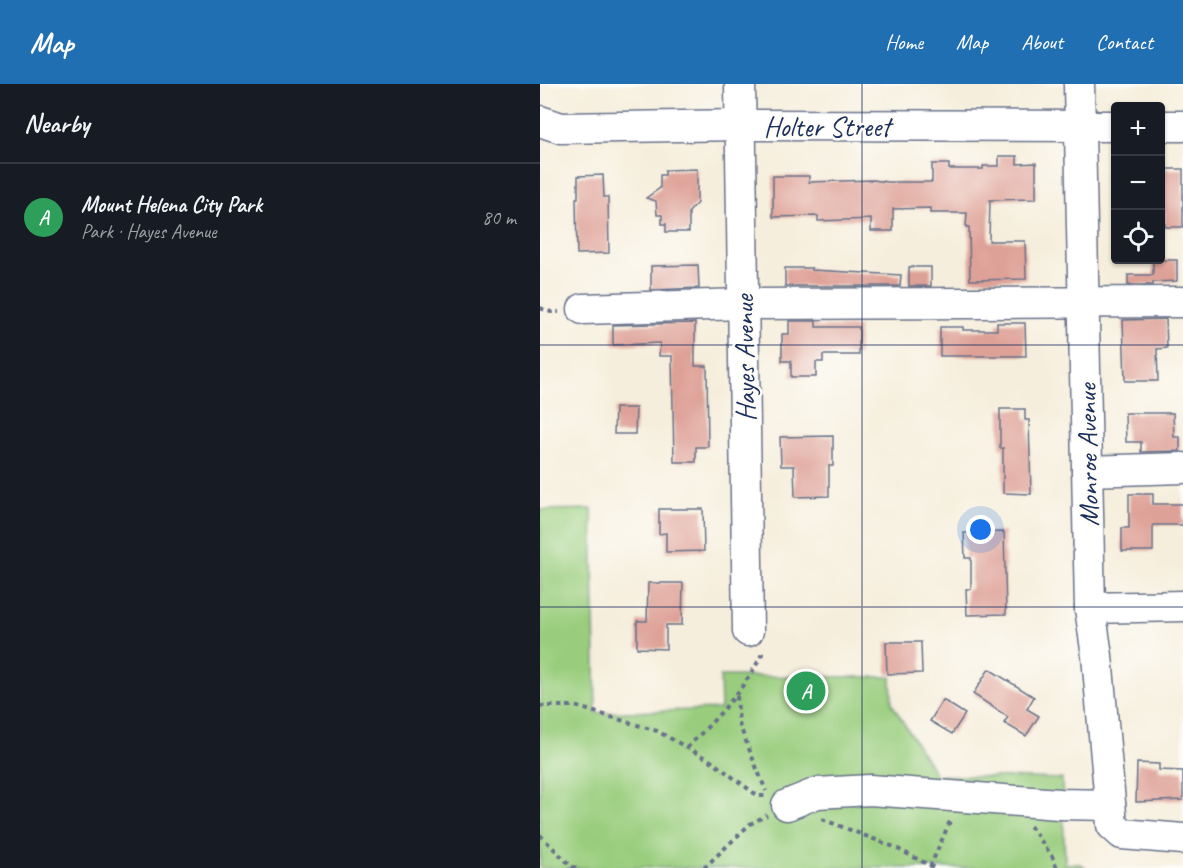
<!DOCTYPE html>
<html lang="en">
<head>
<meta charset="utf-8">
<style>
  body { margin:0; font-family:Caveat,sans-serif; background:#242831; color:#f1f3f6 }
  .controls { position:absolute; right:18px; top:18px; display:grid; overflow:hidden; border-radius:6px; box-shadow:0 2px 4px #0004 }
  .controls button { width:54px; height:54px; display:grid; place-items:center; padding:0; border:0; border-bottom:2px solid #363941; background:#171b24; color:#f1f3f6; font:30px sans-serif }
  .you { position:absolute; left:441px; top:446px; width:21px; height:21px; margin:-15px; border:4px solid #fff; border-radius:50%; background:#1a73e8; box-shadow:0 0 0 9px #1a73e833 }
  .badge { display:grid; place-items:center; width:39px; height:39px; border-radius:50%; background:#1f6fb2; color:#fff; font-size:20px; font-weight:700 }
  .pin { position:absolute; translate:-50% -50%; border:3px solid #fff; box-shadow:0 2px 6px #0006 }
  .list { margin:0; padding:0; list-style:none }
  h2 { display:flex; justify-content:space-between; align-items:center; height:78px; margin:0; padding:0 24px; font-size:26px }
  h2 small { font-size:20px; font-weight:400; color:#9ea1a6 }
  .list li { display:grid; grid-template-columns:39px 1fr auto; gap:18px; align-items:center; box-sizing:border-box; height:108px; padding:0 24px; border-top:2px solid #363941 }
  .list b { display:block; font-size:22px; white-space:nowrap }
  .list p { margin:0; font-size:20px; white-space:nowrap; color:#9ea1a6 }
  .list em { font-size:20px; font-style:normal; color:#9ea1a6 }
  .icon { flex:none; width:33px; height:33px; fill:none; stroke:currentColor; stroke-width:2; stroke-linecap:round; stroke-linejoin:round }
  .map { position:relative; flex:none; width:643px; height:784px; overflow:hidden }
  header { display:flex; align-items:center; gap:36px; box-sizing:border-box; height:84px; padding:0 30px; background:#1f6fb2; color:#fff }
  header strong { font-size:28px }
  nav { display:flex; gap:33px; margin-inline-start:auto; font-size:21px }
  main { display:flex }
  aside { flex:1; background:#171b24 }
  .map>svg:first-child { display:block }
  .green { fill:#99cd7d; stroke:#5a7e6e; stroke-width:1.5 }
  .building { fill:#dea197 }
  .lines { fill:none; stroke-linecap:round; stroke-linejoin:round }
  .minor-casing { stroke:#68728a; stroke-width:33 }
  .path { stroke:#68728a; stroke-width:4; stroke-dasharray:4.5 4.5; stroke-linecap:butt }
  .minor { stroke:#fff; stroke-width:30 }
  .grid { fill:none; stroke:#1b2f5e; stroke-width:1.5; stroke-opacity:0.55 }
  .labels { text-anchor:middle; stroke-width:5; stroke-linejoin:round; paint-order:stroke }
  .street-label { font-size:28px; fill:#1b2f5e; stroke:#fdfcf7 }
</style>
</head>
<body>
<header>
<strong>Map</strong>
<nav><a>Home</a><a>Map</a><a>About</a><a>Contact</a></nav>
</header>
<main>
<aside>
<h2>Nearby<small></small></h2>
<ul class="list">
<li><span class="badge" style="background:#2e9e5b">A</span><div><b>Mount Helena City Park</b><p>Park · Hayes Avenue</p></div><em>80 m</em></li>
</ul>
</aside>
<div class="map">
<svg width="643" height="784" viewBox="0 0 643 784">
  <rect width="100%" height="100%" fill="#fdfcf7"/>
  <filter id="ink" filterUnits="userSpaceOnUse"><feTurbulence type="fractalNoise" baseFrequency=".0167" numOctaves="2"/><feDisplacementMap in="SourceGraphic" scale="12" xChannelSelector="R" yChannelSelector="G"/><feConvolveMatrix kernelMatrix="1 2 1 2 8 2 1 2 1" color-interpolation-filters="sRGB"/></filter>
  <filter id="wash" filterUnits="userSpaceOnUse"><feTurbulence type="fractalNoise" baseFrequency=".008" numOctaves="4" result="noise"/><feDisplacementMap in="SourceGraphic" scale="24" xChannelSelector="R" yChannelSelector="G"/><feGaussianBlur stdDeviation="1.35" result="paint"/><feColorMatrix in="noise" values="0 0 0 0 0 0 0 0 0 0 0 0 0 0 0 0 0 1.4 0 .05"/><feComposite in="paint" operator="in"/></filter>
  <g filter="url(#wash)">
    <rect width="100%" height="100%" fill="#f6eedc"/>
    <polygon class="green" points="52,425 56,629 181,625 180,592 351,593 352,620 396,691 522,695 525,780 541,780 545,784 0,784 0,426"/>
    <g id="blocks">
      <g class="building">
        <polygon points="459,72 477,72 477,80 496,79 496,115 450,116 449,157 485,157 486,195 430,196 429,143 426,143 427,129 390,129 390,124 353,125 353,147 331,147 331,135 278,137 278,132 233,133 233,92 269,92 269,98 333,96 348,98 392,98 392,80 409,80 409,85 443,85 443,82 459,82"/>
        <polygon points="157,85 157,119 149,128 149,148 126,148 126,140 122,140 122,131 117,131 116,117 106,114 120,104 120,91 125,91 125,86"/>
        <polygon points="621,85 643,85 643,143 625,143 625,129 621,129"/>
        <polygon points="63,91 64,113 68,113 69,169 37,170 36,114 38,114 38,92"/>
        <polygon points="613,176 637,176 637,197 613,198 613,201 588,201 588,191 613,191"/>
        <polygon points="158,181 159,204 111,206 111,182"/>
        <rect x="369" y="183" width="22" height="19"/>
        <polygon points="245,184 272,184 272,186 361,191 360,202 245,202"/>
        <polygon points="626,235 627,264 617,265 618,297 585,297 583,236"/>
        <polygon points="249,237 276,237 276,243 319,243 319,271 283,271 283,278 276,278 276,293 251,293 251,277 242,277 242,250 249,250"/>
        <polygon points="155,239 155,282 167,282 168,363 156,363 156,378 134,378 132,272 119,272 120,259 73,261 73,241"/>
        <polygon points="457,239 485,239 486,272 400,272 400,243 423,243 423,246 457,246"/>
        <polygon points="75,324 96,324 95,350 74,350"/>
        <polygon points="460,325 485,325 485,336 489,336 491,410 463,409 463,364 460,364"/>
        <polygon points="585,329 633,329 634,353 640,353 640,367 601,368 601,358 586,358"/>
        <polygon points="293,352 293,382 289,382 289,412 255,413 254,382 241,382 240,353"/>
        <polygon points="589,410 613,410 613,420 643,420 643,441 613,441 613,467 582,467 582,444 589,444"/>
        <polygon points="119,425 163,425 164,467 126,468 126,449 119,450"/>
        <polygon points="464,448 466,530 427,531 426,505 431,505 431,474 425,474 424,449"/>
        <polygon points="108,499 143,499 142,541 126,541 126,565 97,564 97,537 107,537"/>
        <polygon points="346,558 381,558 382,589 347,590"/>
        <polygon points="449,585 494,613 487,625 499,632 486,652 464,639 468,633 433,610"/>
        <polygon points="403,616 425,630 412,650 390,637"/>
        <polygon points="597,679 619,680 619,686 643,687 643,716 596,718"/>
      </g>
    </g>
  </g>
  <g filter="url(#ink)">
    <use href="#blocks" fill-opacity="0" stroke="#68728a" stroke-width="1.5"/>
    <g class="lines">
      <g class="minor-casing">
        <g id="minor">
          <polyline points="200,0 208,547"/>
          <polyline points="539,0 550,524 557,572 572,741 582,750 643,755"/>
          <polyline points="0,37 21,44 201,41 576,42"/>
          <polyline points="620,42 643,42"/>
          <polyline points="43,225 203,220 643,218"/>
          <polyline points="547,387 643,384"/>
          <polyline points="550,524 643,522"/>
          <polyline points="247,721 277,709 330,706 519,720 570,721"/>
        </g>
      </g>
      <g class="path">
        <polyline points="0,224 11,228 19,228"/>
        <polyline points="197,612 199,640 226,707"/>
        <polyline points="0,622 35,622 117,647 171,677 218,712 225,712"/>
        <path d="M147,664C176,634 203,608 222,570L221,568"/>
        <polyline points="282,735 354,763 395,784"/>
        <polyline points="490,742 512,772 517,784"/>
        <polyline points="0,751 32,783 37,784"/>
        <polyline points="390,783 411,735"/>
        <polyline points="164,784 210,740 227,731"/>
      </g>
      <use href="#minor" class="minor"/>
    </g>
  </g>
  <path class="grid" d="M322,0V784M0,261H643M0,523H643"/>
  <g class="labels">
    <g class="street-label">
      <text x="287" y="52">Holter Street</text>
      <text transform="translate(204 274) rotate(-91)" y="10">Hayes Avenue</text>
      <text transform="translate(547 371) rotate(-91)" y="10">Monroe Avenue</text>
    </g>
  </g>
</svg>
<div class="controls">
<button>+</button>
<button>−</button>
<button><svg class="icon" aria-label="locate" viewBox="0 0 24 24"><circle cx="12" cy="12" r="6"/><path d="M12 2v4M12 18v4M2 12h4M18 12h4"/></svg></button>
</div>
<div class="you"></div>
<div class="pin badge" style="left:266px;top:607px;background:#2e9e5b">A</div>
</div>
</main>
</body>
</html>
